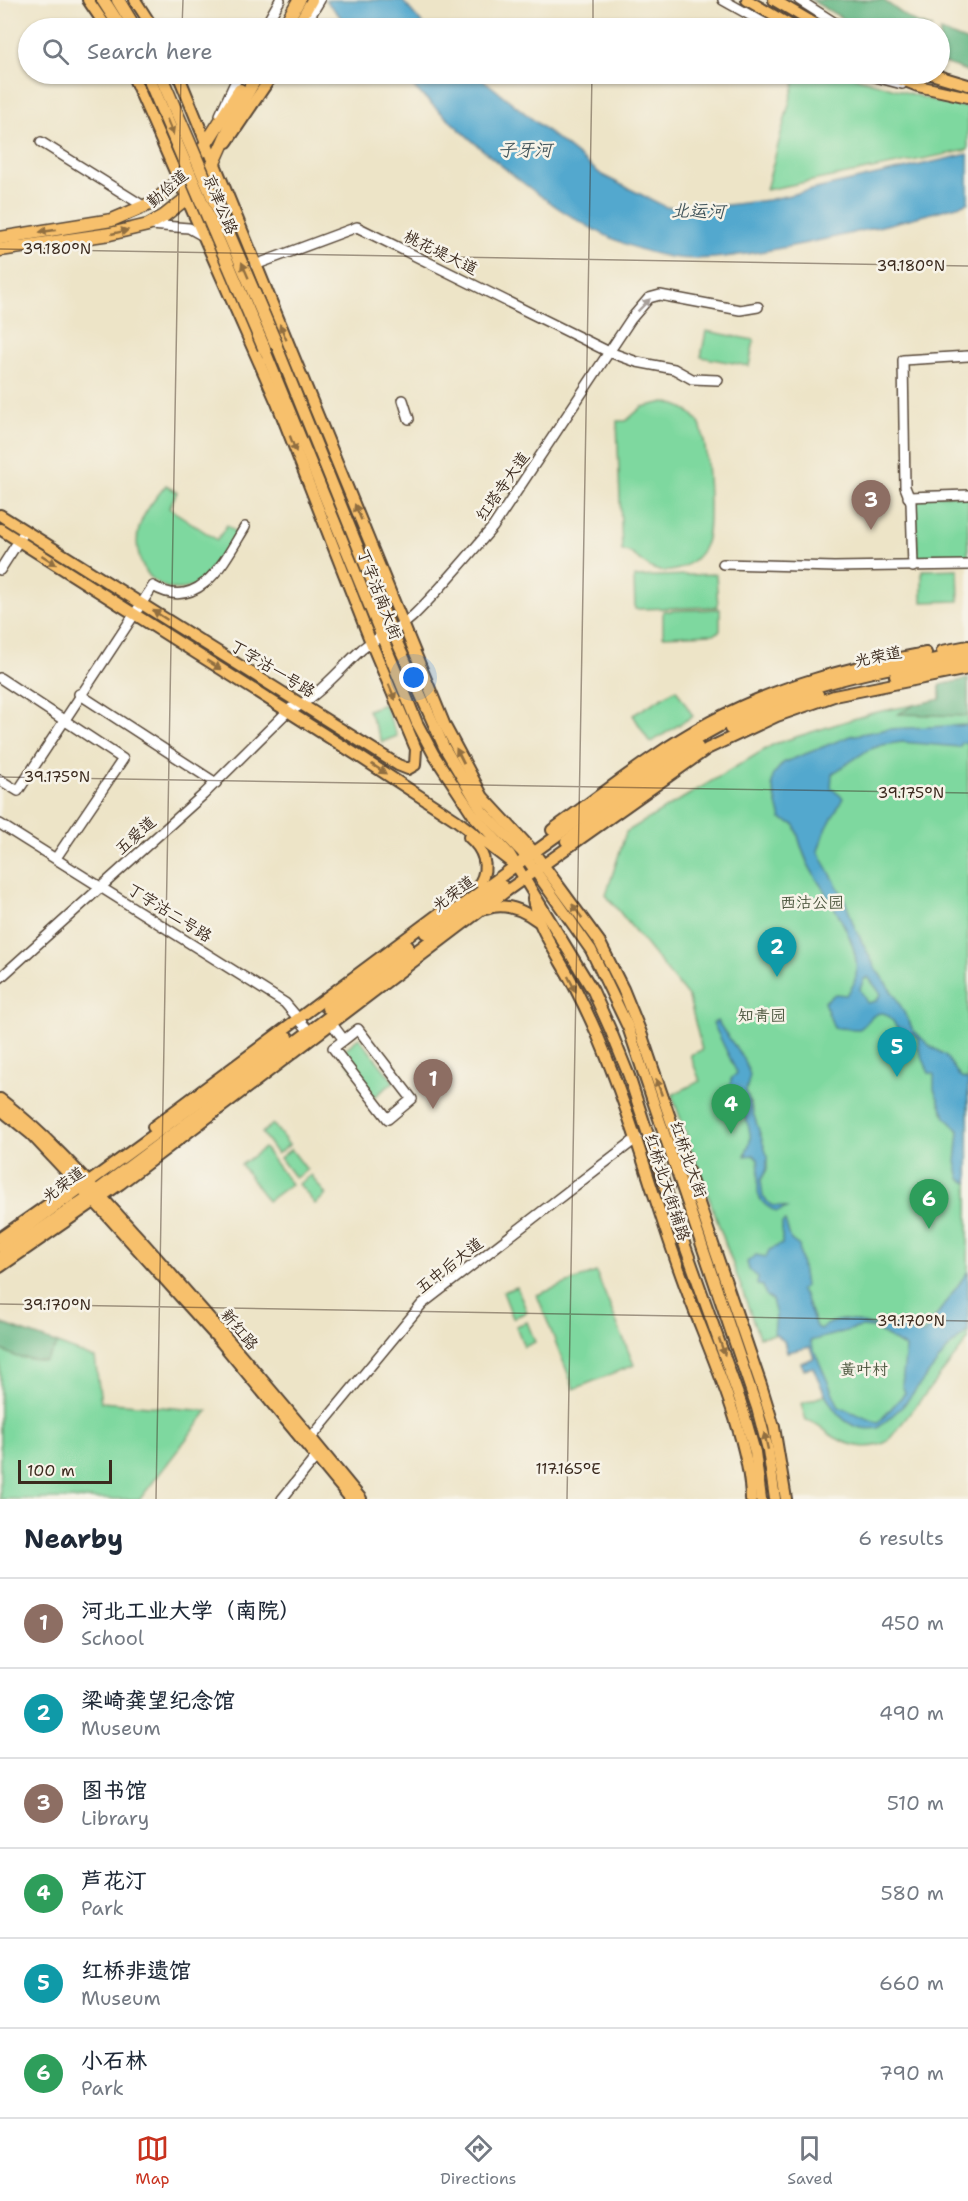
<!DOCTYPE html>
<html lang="en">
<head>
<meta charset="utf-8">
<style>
  body { margin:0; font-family:"Shantell Sans","LXGW WenKai TC",sans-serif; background:#f2f2f3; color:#1f2937 }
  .scale { position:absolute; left:18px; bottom:15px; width:94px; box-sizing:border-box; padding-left:6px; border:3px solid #3b2a1e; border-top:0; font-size:16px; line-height:21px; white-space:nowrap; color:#3b2a1e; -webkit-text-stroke:4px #f7f3e8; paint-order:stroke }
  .you { position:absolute; left:414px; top:678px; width:21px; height:21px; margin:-15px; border:4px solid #fff; border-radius:50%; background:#1a73e8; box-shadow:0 0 0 9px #1a73e833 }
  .badge { display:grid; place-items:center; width:39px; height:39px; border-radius:50%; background:#c8321e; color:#fff; font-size:20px; font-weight:700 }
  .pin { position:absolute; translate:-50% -50px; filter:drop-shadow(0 2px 3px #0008) }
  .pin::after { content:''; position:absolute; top:32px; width:21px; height:18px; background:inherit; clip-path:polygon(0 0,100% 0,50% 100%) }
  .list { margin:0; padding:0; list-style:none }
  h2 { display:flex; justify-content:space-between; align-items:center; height:78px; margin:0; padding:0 24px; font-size:26px }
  h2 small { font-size:20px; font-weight:400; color:#747a83 }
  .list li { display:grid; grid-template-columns:39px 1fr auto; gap:18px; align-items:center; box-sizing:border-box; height:90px; padding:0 24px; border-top:2px solid #e0e1e3 }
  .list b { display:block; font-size:22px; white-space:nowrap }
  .list p { margin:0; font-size:20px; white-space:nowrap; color:#747a83 }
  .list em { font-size:20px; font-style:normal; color:#747a83 }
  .icon { flex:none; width:33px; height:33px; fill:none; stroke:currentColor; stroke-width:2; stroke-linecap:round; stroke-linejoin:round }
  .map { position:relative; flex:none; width:968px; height:1499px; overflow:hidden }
  .search { position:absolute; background:#fff; box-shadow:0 2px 4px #0004; left:18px; right:18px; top:18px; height:66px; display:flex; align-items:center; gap:15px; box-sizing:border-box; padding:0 21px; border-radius:33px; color:#747a83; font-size:22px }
  .sheet { height:618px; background:#fff }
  nav { display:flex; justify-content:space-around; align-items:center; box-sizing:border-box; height:84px; border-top:2px solid #e0e1e3; background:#fff; font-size:16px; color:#747a83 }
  nav a { display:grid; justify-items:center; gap:3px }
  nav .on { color:#c8321e }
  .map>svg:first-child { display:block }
  .green { fill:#7ed89f; stroke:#5c815e; stroke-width:1.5 }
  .forest { fill:#66b886; stroke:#507152; stroke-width:1.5 }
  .water { fill:#52a8ce; stroke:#466976; stroke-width:1.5; fill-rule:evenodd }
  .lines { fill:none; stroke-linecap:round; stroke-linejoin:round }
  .minor-casing { stroke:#564637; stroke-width:12 }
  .major-casing { stroke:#564637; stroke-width:14 }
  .highway-casing { stroke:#564637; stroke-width:15 }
  .minor { stroke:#fff; stroke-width:9 }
  .major { stroke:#f7c06c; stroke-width:10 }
  .highway { stroke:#f7c06c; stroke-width:12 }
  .highway-bridge-casing { stroke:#564637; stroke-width:15; stroke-linecap:butt }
  .highway-bridge { stroke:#f7c06c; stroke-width:12 }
  .oneway { fill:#906e41 }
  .oneway2 { fill:#a79f9a }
  .ticks { fill:none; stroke:#3b2a1e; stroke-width:1.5; stroke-opacity:0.45 }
  .labels { text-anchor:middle; stroke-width:5; stroke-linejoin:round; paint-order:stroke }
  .street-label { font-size:16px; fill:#3b2a1e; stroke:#f7f3e8 }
  .park-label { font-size:16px; fill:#4c563e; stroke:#f7f3e8 }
  .water-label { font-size:18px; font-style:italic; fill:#43565c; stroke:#f7f3e8 }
  .ticks-label { font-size:15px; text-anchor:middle; fill:#3b2a1e; stroke:#f7f3e8; stroke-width:5; stroke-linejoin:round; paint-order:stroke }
</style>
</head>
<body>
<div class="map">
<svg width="968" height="1499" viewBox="0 0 968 1499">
  <rect width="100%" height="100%" fill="#f7f3e8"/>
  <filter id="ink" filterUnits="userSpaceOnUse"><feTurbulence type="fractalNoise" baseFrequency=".0167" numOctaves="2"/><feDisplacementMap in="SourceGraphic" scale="12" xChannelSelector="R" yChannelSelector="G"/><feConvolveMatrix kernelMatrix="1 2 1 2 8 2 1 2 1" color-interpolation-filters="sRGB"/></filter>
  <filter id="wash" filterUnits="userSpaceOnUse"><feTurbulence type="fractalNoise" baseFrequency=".008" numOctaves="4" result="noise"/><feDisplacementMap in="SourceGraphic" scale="24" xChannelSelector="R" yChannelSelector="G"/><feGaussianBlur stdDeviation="1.35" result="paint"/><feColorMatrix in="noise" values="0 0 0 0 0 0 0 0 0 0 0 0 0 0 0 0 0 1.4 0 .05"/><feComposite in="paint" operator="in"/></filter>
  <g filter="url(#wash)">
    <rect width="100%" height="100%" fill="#ede4c7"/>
    <g class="green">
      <polygon points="797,74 845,74 945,104 968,107 968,150 766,190"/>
      <polygon points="706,331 754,340 749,366 701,357"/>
      <path d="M665,402C679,405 691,410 699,423C708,437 713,529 705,545C700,556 691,564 679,569C646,580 639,550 622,551L617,421H626L642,407Z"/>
      <path d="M166,485L177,492L169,508L217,540L227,525L237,533C228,547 219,568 206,578C169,609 128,571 139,528C143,512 156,498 166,485Z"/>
      <polygon points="968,495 968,559 917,560 916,496"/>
      <polygon points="958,569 959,601 922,602 922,570"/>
      <polygon points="716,574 718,607 635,609 634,577"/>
      <polygon points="720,609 720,631 714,634 663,636 663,611"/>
      <path d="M968,679V1340L888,1441C871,1451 851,1447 834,1437C824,1431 818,1422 806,1420L801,1404L825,1395L813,1367L804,1369L801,1363L814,1358L810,1347L787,1352L784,1341L777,1334L759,1337L672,1095L700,1081L690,1055L702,1050L689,998L606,895L626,832L774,744L872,713L940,700V685Z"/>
      <polygon points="676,689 693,716 650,743 633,715"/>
      <polygon points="384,704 397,736 382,742 368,710"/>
      <polygon points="359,1038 394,1082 374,1097 340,1053"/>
      <polygon points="273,1124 289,1145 277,1154 262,1133"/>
      <polygon points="264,1148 291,1184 268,1201 241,1165"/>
      <polygon points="291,1149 307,1170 295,1178 280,1158"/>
      <polygon points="311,1175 326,1195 315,1204 299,1184"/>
      <polygon points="596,1272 634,1365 574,1389 537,1295"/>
      <polygon points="517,1287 527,1312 513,1318 503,1292"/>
      <polygon points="527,1322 535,1342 524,1347 516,1326"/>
      <polygon points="0,1323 95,1358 101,1402 208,1411 140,1499 0,1499"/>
    </g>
    <g class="forest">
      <polygon points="811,0 883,0 914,22 932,28 859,28"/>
      <polygon points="940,31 968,42 968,72 940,61"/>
      <polygon points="968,679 968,716 898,714 914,705 941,699 940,685"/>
      <polygon points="0,1323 58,1344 45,1361 17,1357 0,1349"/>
    </g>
    <g class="water">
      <polygon points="325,0 402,0 426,28 351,28"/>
      <path d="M399,74H476L602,175L666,207L694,209L768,200L968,154V203C901,222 834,239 765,251C734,256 702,262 670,257C570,240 472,140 399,74Z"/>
      <path d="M968,725V742L962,743L959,747L902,742L882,745L868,750L832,774L831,788L843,798L824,833L818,851L845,900L854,926L876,969L897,999L913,1030L930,1046L945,1055L961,1078L968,1080V1183L960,1179L956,1162L959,1131L945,1116L934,1089V1074L929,1073L918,1047L919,1039L911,1033L906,1037C895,1030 891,1008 877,1014C869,1017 866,1026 859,1029L834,1028L824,1002L835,994L846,995C878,964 829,900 813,873C804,859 799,840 795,825L781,819L772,785L773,775L783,763L850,736L888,729ZM868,977L881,994L876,1001L867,1003L860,989L864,979Z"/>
      <path d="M717,1021L744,1059L750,1075L746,1091L767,1155V1169L761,1180L763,1197L771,1205L787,1208L777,1212C747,1198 762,1185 758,1159L754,1155L745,1156C746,1152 750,1144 750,1139C752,1125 740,1113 740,1098L730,1089L731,1079L737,1073L713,1023Z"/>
      <path d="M785,1221L791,1240L799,1246L805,1286L800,1290L805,1296L816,1327L821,1329C842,1312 858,1324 880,1327C886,1328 892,1324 898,1324C908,1325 913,1336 924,1333L968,1271V1331L947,1350L903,1406L878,1428C839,1435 825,1395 813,1367L804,1369L801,1363L814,1358L810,1347L787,1352L784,1341L774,1333L776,1315L772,1300L766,1296L763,1286L757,1285L758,1277L749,1270L747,1262L756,1255L766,1257L769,1250L782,1244V1223ZM861,1327L873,1328L906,1348L902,1385L905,1393L878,1423L839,1407L810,1341Z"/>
    </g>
  </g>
  <g filter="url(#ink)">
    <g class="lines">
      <g class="minor-casing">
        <g id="minor">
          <polyline points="723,0 773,28"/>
          <polyline points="799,0 843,28"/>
          <polyline points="264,28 280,0"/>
          <polyline points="303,28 320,0"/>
          <polyline points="864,74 902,84"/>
          <polyline points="220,115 239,74"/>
          <polyline points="41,142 145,207"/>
          <polyline points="150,225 189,228 205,237"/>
          <polyline points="255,265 357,227 609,352 637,362 674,369 692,379 718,380"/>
          <polyline points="403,400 409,419"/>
          <polyline points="908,497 968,495"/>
          <polyline points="723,564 834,567 968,565"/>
          <polyline points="913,567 911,502 905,487 903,360 968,356"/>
          <polyline points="0,570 25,531"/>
          <polyline points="0,678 123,759 56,858"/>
          <polyline points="79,694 216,783"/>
          <path d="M288,712C317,698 338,671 362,649C377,636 397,631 412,617C441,589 467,557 493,527L631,319L649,298L660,295L740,310L758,307"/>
          <path d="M0,780L18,791L153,586C200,614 226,558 245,527"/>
          <polyline points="0,824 285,1003 314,1037"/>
          <polyline points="0,978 203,795 291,708"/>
          <polyline points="332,1024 344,1040 333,1048 388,1119 412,1099 358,1029 344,1040"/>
          <polyline points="306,1444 422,1304 637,1138"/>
          <polyline points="282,1499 320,1452"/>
        </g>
      </g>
      <g class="major-casing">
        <g id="major">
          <polyline points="88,0 107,28"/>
          <polyline points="135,0 153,28"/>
          <polyline points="747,0 795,28"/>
          <polyline points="774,0 822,28"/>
          <polyline points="296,28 312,0"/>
          <polyline points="178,74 445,726 483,797 533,851 599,941 623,989 641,1033 761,1385 774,1427 786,1499"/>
          <polyline points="887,74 918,86 968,97"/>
          <polyline points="931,74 968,85"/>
          <polyline points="227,142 273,74"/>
          <polyline points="276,344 391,629 444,747 482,811 522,852 591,950 628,1027 757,1408 768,1450 775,1499"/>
          <polyline points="264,348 417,723 434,755 474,816 510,855 593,991 610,1029 629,1076 674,1215 741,1403 755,1452 761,1499"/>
          <polyline points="0,515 398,765 408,769 415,765 416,749 370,640 277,403 132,74"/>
          <polyline points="0,529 360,757 456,820 512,863"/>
          <polyline points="942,651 968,646"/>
          <polyline points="895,676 968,661"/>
          <polyline points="730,729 759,715 818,694"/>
          <path d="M552,830C604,793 654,752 710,722C778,685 851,667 926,653"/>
          <path d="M469,837C483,849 490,866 480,883"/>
          <polyline points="566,841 641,785 698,747"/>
          <path d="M533,899C537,923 549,941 560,961C574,984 586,1009 597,1034C633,1118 655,1206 687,1291C709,1350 750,1438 751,1499"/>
          <path d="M486,909C504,902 523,910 538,921"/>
          <path d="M425,933C484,888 544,845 605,801C655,766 704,730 761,706C827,679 898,666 968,653"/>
          <polyline points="327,1008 408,946"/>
          <path d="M0,1099C52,1139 95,1190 139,1238C215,1323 289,1410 361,1499"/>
          <polyline points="0,1109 31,1134 106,1214 222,1343 351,1499"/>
          <polyline points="153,1127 441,912"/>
          <polyline points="0,1238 83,1180"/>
          <polyline points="0,1247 288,1037"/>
          <polyline points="0,1257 96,1191 503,886"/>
          <polyline points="0,1267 120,1184 505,892 707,749 777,716 834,696 968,669"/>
        </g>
      </g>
      <g class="highway-casing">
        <g id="highway">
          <polyline points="103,0 121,28"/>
          <polyline points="118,0 135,28"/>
          <polyline points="283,28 299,0"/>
          <polyline points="0,238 112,220 154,202 190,169 240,90"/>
          <polyline points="0,250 110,234 148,225 164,216 183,201 214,163 238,109 258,74"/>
        </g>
      </g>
      <use href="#minor" class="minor"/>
      <use href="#major" class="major"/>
      <use href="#highway" class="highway"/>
      <g class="highway-bridge-casing">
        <g id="highway-bridge">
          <polyline points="147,74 264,348"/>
          <polyline points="160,74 276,344"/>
        </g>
      </g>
      <use href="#highway-bridge" class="highway-bridge"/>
    </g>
    <defs><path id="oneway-solid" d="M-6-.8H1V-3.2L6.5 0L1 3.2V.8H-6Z" transform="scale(1.5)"/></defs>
    <g class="oneway">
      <use href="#oneway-solid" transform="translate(170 127) rotate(67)"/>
      <use href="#oneway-solid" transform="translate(48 231) rotate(172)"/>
      <use href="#oneway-solid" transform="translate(120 232) rotate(-13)"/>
      <use href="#oneway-solid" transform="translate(245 270) rotate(-113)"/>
      <use href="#oneway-solid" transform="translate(283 332) rotate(-113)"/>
      <use href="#oneway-solid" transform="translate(293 444) rotate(69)"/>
      <use href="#oneway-solid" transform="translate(358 512) rotate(-113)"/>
      <use href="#oneway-solid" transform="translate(49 560) rotate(33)"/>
      <use href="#oneway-solid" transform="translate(160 615) rotate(-147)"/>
      <use href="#oneway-solid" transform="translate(214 665) rotate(32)"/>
      <use href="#oneway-solid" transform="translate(392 692) rotate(67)"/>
      <use href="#oneway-solid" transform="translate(460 756) rotate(-117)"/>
      <use href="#oneway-solid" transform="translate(379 769) rotate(34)"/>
      <use href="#oneway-solid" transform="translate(577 911) rotate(-126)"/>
      <use href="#oneway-solid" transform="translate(572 984) rotate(63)"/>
      <use href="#oneway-solid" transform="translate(659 1087) rotate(-109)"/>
      <use href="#oneway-solid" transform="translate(722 1347) rotate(71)"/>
      <use href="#oneway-solid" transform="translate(766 1441) rotate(-103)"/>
    </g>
    <use class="oneway2" href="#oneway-solid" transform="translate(644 305) rotate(-45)"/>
  </g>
  <path class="ticks" d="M182,28L183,0M593,28V0M0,249L968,266M0,777L968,793M0,1304L968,1321M156,1499L181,74M567,1499L592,74"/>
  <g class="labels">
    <g class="street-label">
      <text transform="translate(167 188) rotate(-41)" y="6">勤俭道</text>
      <text transform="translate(221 204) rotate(67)" y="6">京津公路</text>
      <text transform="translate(441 252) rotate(26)" y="6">桃花堤大道</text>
      <text transform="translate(502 486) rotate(-55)" y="6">红塔寺大道</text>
      <text transform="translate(380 594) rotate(69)" y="6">丁字沽南大街</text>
      <text transform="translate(878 656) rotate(-12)" y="6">光荣道</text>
      <text transform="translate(273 668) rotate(31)" y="6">丁字沽一号路</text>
      <text transform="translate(135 835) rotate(-42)" y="6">五爱道</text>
      <text transform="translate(453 893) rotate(-37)" y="6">光荣道</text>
      <text transform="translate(170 912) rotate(32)" y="6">丁字沽二号路</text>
      <text transform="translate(689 1159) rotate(71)" y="6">红桥北大街</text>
      <text transform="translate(63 1184) rotate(-37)" y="6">光荣道</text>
      <text transform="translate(668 1187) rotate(72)" y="6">红桥北大街辅路</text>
      <text transform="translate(449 1265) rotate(-38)" y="6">五中后大道</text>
      <text transform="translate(240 1329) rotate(50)" y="6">新红路</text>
    </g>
    <g class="park-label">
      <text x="812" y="908">西沽公园</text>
      <text x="762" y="1021">知青园</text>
      <text x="864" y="1375">黄叶村</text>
    </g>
    <g class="water-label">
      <text x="525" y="156">子牙河</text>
      <text transform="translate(698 211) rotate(1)" y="6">北运河</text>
    </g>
  </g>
  <g class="ticks-label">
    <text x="57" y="254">39.180°N</text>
    <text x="911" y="271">39.180°N</text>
    <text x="57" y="782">39.175°N</text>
    <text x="911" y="798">39.175°N</text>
    <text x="57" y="1310">39.170°N</text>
    <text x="911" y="1326">39.170°N</text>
    <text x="568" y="1474">117.165°E</text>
  </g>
</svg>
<div class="scale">100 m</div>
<div class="you"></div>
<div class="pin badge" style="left:433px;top:1109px;background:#8d6e63">1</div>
<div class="pin badge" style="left:777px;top:977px;background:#0f9aa8">2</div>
<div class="pin badge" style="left:871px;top:530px;background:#8d6e63">3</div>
<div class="pin badge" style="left:731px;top:1134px;background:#2e9e5b">4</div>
<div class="pin badge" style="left:897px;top:1077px;background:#0f9aa8">5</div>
<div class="pin badge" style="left:929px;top:1229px;background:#2e9e5b">6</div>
<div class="search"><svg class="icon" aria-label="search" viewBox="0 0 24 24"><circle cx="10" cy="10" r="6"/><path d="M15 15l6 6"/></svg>Search here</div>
</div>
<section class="sheet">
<h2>Nearby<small>6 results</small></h2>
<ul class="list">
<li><span class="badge" style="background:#8d6e63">1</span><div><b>河北工业大学（南院）</b><p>School</p></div><em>450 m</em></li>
<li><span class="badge" style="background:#0f9aa8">2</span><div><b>梁崎龚望纪念馆</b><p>Museum</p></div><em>490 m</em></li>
<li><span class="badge" style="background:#8d6e63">3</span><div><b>图书馆</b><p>Library</p></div><em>510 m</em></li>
<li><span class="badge" style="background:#2e9e5b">4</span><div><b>芦花汀</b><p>Park</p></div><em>580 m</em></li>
<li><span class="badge" style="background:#0f9aa8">5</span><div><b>红桥非遗馆</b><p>Museum</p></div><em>660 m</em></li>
<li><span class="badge" style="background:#2e9e5b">6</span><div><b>小石林</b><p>Park</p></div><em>790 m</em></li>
</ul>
</section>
<nav>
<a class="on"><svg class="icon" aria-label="map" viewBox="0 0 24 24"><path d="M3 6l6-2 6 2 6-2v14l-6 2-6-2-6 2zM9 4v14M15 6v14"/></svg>Map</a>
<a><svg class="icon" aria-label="directions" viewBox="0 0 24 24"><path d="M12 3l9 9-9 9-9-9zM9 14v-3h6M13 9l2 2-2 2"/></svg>Directions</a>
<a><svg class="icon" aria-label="saved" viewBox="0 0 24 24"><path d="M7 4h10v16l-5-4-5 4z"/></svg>Saved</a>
</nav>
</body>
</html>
